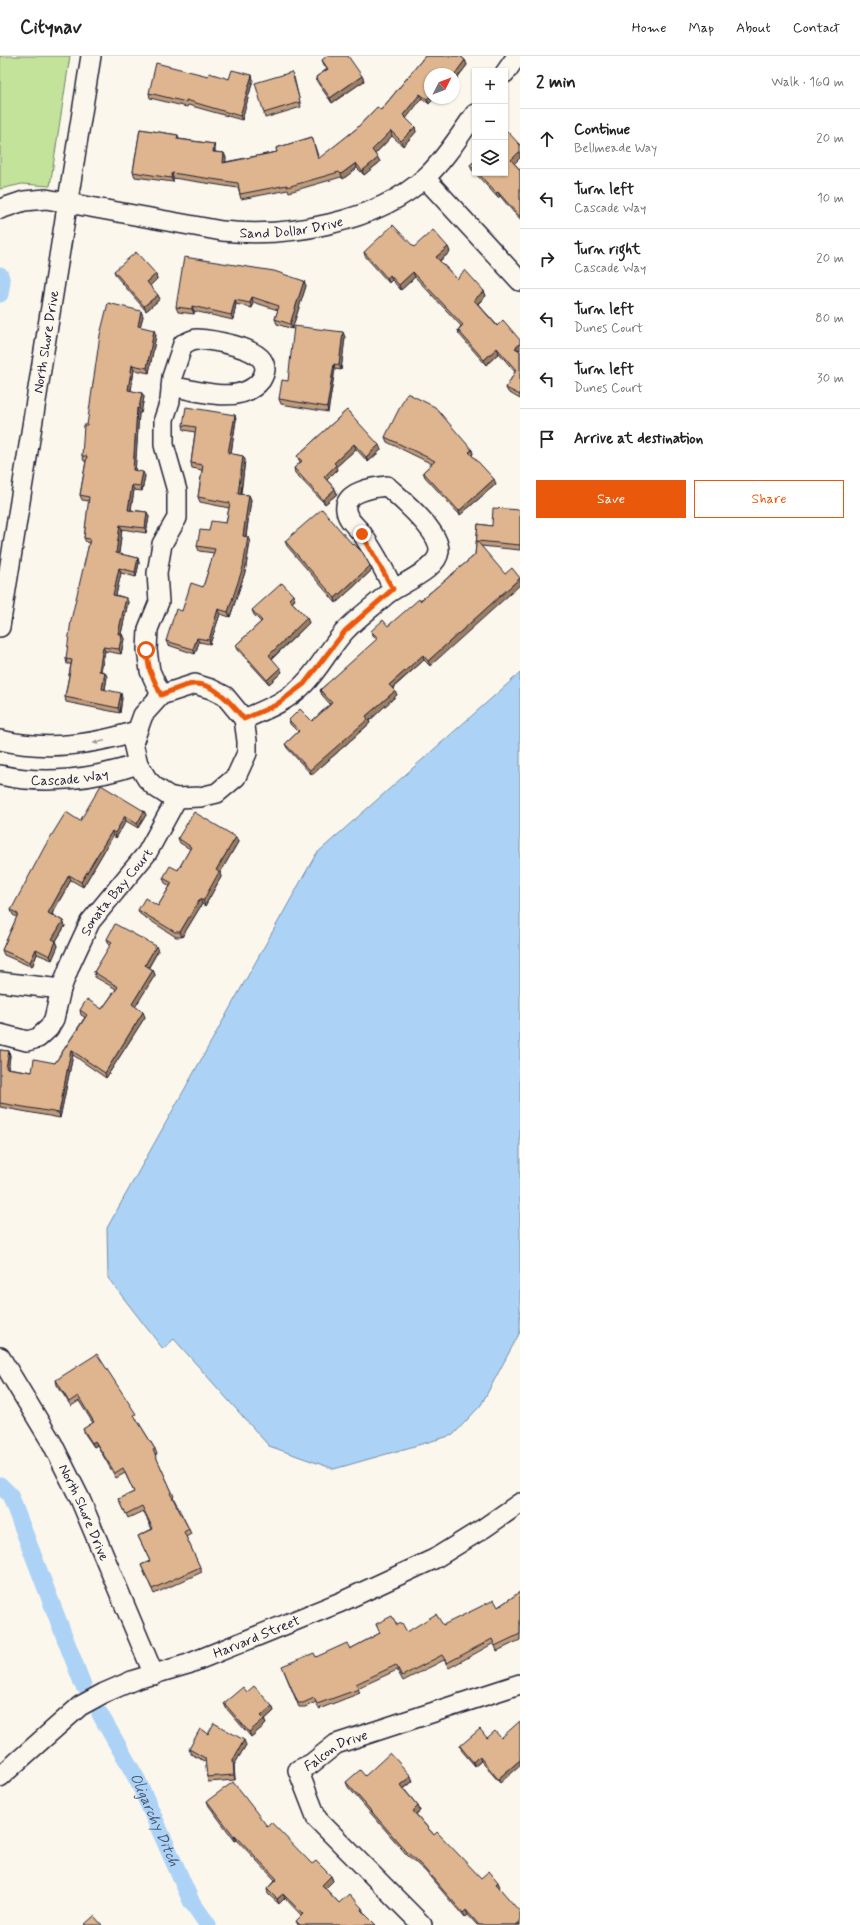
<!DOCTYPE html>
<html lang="en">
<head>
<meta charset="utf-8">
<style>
  body { margin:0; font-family:Mynerve,sans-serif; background:#f6f6f6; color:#222 }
  .controls { position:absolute; right:12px; top:12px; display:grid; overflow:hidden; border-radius:0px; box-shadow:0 1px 3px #0004 }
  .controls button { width:36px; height:36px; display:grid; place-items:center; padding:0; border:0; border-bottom:1px solid #e0e0e0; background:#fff; color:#222; font:20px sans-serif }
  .compass { position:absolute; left:424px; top:12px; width:36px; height:36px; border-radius:50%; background:#fff; box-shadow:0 1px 3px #0004; rotate:48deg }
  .stop { position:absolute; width:12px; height:12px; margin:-9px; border:3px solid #ea580c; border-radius:50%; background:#fff }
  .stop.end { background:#ea580c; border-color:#fff; box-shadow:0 1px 4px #0008 }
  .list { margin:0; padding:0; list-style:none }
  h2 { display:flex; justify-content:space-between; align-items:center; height:52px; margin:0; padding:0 16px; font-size:17px }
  h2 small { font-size:13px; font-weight:400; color:#767676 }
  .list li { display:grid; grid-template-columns:26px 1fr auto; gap:12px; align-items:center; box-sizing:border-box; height:60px; padding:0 16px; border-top:1px solid #e0e0e0 }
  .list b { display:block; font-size:15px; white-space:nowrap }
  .list p { margin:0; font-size:13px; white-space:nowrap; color:#767676 }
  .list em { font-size:13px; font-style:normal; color:#767676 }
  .actions { display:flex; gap:8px; padding:12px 16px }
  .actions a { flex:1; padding:9px 0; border:1px solid #ea580c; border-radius:0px; text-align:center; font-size:14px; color:#ea580c }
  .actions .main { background:#ea580c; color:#fff }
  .icon { flex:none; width:22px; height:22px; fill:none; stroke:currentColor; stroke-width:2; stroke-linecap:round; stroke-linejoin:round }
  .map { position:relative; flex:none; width:520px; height:1869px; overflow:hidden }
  header { display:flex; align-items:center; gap:24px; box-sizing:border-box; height:56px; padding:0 20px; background:#fff; border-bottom:1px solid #e0e0e0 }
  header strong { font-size:19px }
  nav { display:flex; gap:22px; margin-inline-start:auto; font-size:14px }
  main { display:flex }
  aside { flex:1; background:#fff }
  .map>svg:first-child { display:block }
  .green { fill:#c3e29a; stroke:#72826a }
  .water { fill:#acd3f6; stroke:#758cab }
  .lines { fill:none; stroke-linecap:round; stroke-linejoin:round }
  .canal { stroke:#acd3f6; stroke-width:17 }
  .minor-casing { stroke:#22223b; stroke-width:22 }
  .minor { stroke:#fbf7ec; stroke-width:19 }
  .wall { fill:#bf9c7a; stroke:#22223b }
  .shaded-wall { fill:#9b7f63; stroke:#22223b }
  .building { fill:#deb58e; stroke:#22223b }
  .oneway { fill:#99979c }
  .route { stroke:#ea580c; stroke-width:5 }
  .labels { text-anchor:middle; stroke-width:3; stroke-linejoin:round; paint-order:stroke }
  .street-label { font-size:14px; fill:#22223b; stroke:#fbf7ec }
  .water-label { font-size:15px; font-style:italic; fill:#4b5773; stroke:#fbf7ec }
</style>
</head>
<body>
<header>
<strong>Citynav</strong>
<nav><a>Home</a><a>Map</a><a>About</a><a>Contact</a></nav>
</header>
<main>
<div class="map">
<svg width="520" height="1869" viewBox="0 0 520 1869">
  <rect width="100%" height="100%" fill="#fbf7ec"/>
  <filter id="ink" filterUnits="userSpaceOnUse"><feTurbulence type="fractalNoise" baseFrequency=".025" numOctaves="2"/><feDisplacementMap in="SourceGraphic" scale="8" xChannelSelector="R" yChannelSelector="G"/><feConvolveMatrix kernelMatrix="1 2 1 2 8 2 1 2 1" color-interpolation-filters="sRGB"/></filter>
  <g filter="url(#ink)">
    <polygon class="green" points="0,0 70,0 50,130 22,128 0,133"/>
    <polygon class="water" points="520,617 520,1276 481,1349 453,1379 334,1413 269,1390 174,1283 163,1293 108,1222 107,1172 316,798"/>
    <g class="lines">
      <g class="canal">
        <polyline points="0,219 2,226 0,238"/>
        <polyline points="0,1429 10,1439 83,1629"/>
        <path id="s1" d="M100,1658L138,1725L191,1845L208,1869"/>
      </g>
      <g class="minor-casing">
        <g id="minor">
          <polyline points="505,17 517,0"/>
          <polyline points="425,122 520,225"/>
          <path id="s2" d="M0,153L24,145L46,143L222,175C287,182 377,167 427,120C446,102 460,79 475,58"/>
          <path id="s3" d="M0,571L91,0"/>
          <polygon points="195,628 211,633 225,640 244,663 247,685 247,697 236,721 217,737 200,741 177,742 169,740 155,731 147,723 138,708 133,687 143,659 161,639"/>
          <path d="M161,639L150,615L147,594L148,573L159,546L157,517L162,488L177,462V435L164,389V363L170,345L172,321L183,288C187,287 192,283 197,283C213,284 253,291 262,304C267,312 265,317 261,324C241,350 198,335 171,330"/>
          <path d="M244,663C265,654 288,645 304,628C320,612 330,591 345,575C357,562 373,551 386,539C399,528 438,514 439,495C440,475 401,443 387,430C374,431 343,436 346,454C347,465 358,471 363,479C374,496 385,514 393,533"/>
          <path d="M0,684C46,695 92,689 136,675"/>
          <path id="s4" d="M0,719C45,729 95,723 138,708"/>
          <polyline points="0,926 61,933"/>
          <path id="s5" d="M0,978L27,985L38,982L49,972L54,963L61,933L70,909L90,866L147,797L177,742"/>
          <path id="s6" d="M0,1301L52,1387L80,1443L154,1619"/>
          <path id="s7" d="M0,1721L80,1650L104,1637L134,1624L188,1608L341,1546L434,1503L484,1472L520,1447"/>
          <path id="s8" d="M422,1869L317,1763L298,1714L311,1708L336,1688L520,1628"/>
        </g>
      </g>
      <use href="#minor" class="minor"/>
    </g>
    <g class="wall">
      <polygon points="425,0 460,0 465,4 467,9 454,26 454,18 430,18 430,42 434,42 429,48 422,42 406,62 415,71 416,76 403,90 392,80 375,98 378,102 380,106 364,119 357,112 343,123 341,121 289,136 288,134 241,143 238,132 173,122 173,126 135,121 133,116 140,73 178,79 179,83 214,88 215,93 215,96 224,97 226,102 225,106 277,96 276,92 312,81 319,103 356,73 377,51 381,54"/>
      <polygon points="322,4 362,20 364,25 332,47 317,26 316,21 327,13 324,9"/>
      <polygon points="252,19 253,24 242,64 188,49 187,51 150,42 149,37 208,20 229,23"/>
      <polygon points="294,21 301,51 265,62 264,57"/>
      <polygon points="505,77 520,102 514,107 520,114 520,164 500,140 498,142 475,117 505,117"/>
      <polygon points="475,105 475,117 472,114 470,109"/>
      <polygon points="414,191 448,191 450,196 440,205 457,223 484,235 486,240 478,248 520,295 520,343 508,336 506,332 515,316 499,297 486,309 459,278 458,274 461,270 415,221 401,234 392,224 389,227 365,200 364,196"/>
      <polygon points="114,215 156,218 157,223 150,230 160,243 146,255 116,220"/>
      <polygon points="304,225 306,230 292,273 277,268 275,263 278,254 253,246 252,252 236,248 233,264 194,255 194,258 178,256 176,251"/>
      <polygon points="143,260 140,271 156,279 149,317 134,314 131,335 142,337 144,341 141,357 139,357 135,414 145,420 142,435 134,434 131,454 147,456 149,461 146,477 122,473 119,498 138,502 139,507 136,521 121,517 116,539 126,542 128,546 121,578 122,578 124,583 121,598 105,595 101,615 105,616 107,621 105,634 122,642 120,657 66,646 65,641 71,608 67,608 66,603 89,487 86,486 84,482 89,445 82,444 80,439 86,405 84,405 82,400 87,369"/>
      <polygon points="345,281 341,314 335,313 328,356 281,348 279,343 288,325"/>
      <polygon points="347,354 381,394 368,406 356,393 336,411 337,414 327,424 335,433 337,438 325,448 295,417 294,412 300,406 297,400"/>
      <polygon points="235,359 236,364 231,398 243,400 245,404 241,438 249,439 251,444 246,481 250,486 245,516 230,561 220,558 210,588 199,586 195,598 168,589 166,585 182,555 203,531 214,497 199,495 197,490 209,475 226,467 229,452 200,446 198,441 202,414 192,412 191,407 195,376 184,374 183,369"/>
      <polygon points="385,381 472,394 473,398 472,399 496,428 460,459 425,421 423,416 432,408 387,386"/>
      <polygon points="520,454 520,494 481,490 430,610 424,604 393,632 397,639 369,665 370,667 312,719 287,692 285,688 298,676 290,668 289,664 312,665 330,648 322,639 320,634 377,584 373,579 371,575 388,570 420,545 475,499 478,468 492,470"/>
      <polygon points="285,485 370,510 372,514 336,547 287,490"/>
      <polygon points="295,544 292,546 307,562 309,567 272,603 282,616 269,628 238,594 236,589 261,566 254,559 252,554"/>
      <polygon points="144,755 146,759 138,772 126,765 116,782 113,780 83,831 71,824 52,858 63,865 65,870 56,885 58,890 52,904 37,898 32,911 4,899 2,894 17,861 13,859 11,854 80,765"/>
      <polygon points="236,781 238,786 220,817 221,821 205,850 202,848 182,881 176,881 140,858 138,854 158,850 170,830 165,827 163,822 178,814 190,793 180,787 178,782"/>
      <polygon points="107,883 158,895 149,911 153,914 155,919 135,950 145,961 106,1022 73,999 60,1062 0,1051 0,994 9,995 10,1000 8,1012 32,1016 55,1007 85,961 81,959 80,954 102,953 116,933 95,921 94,916 111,889 109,888"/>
      <polygon points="56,1324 137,1363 137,1364 155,1393 157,1398 155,1399 172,1436 174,1440 173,1441 189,1473 191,1478 186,1481 202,1516 154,1538 141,1509 150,1505 138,1480 152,1473 143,1455 128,1462 119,1443 134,1436 125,1417 116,1422 97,1389 94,1391 85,1378 83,1373 93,1367 79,1345 71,1350 57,1329"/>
      <polygon points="520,1536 520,1584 497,1595 494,1587 449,1612 444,1604 403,1625 397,1614 358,1632 360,1637 319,1653 316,1646 305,1651 299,1651 284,1615 316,1601 350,1593 380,1577 376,1568 397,1569 407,1576 443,1569 498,1551"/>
      <polygon points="247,1636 272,1650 274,1655 264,1664 266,1668 251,1681 226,1652 224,1647"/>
      <polygon points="208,1678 246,1689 234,1709 235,1724 208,1726 207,1721 206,1706 191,1698 189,1693"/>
      <polygon points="487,1682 500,1727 481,1705 475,1710 462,1695 460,1690"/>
      <polygon points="365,1720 413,1725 404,1733 418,1750 420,1755 416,1758 434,1779 481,1822 500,1831 499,1832 520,1869 477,1869 468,1859 465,1862 425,1815 407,1799 348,1731 346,1726"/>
      <polygon points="207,1745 267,1770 312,1808 331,1820 333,1825 325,1832 339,1847 362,1852 364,1857 376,1869 298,1869 296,1865 302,1860 285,1842 279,1848 268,1838 267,1833 275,1824 237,1784 235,1785 209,1750"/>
    </g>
    <g class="shaded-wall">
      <polygon points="465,4 467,9 454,26 454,19"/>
      <polygon points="252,19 253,24 242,64 240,60"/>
      <polygon points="362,20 364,25 332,47 330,42"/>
      <polygon points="420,38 422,42 405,64 403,59"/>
      <polygon points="430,40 430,42 434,42 429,48 427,43"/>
      <polygon points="415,71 416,76 403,90 401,85"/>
      <polygon points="391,75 392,80 374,99 372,94"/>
      <polygon points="214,88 215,93 214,100 213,96"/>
      <polygon points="520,95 520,102 513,109 511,104"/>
      <polygon points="224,97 226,102 225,112 223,107"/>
      <polygon points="378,102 380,106 364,119 362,115"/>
      <polygon points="356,107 357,112 343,123 341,118"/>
      <polygon points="172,117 173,122 173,126 171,122"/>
      <polygon points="498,136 500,140 498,142 496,137"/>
      <polygon points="448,191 450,196 438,206 436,201"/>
      <polygon points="413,216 415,221 401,234 399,229"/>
      <polygon points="156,218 157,223 149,231 147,226"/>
      <polygon points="390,219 392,224 389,227 387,222"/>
      <polygon points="304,225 306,230 292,273 290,268"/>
      <polygon points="484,235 486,240 476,249 474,244"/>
      <polygon points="158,239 160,243 146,255 144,250"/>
      <polygon points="252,241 253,246 252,252 250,247"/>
      <polygon points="235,244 236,248 233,264 231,259"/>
      <polygon points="192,250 194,255 194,258 192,253"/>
      <polygon points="141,255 143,260 139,275 138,270"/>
      <polygon points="154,274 156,279 149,317 147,312"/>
      <polygon points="343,276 345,281 341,314 339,309"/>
      <polygon points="520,288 520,294 515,292"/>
      <polygon points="497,292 499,297 486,309 484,304"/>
      <polygon points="334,308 335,313 328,356 327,351"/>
      <polygon points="132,309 134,314 130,339 128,334"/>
      <polygon points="142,337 144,341 141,357 139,352"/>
      <polygon points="137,352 139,357 135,419 133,414"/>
      <polygon points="235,359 236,364 230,402 228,397"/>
      <polygon points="354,388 356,393 336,411 337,414 325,426 324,421 334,407"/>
      <polygon points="379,389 381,394 368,406 366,401"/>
      <polygon points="472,394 473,398 471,400 469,396"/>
      <polygon points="243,400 245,404 240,443 238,438"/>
      <polygon points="143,416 145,420 142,435 140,430"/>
      <polygon points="494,423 496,428 460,459 459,455"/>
      <polygon points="132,429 134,434 130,458 128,454"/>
      <polygon points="335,433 337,438 325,448 323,444"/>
      <polygon points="249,439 251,444 245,485 243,480"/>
      <polygon points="147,456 149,461 146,477 145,472"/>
      <polygon points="120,469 122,473 118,502 116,497"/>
      <polygon points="248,481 250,486 245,516 230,561 228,556"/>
      <polygon points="138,502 139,507 136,521 135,516"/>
      <polygon points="370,510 372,514 336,547 335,542"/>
      <polygon points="119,512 121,517 115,543 113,539"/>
      <polygon points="520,522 520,529 430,610 428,605"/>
      <polygon points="293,539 295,544 291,547 289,543"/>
      <polygon points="126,542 128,546 120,582 118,578"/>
      <polygon points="218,553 220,558 210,588 209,584"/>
      <polygon points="307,562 309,567 270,604 269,599"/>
      <polygon points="122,578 124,583 121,598 119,593"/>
      <polygon points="197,582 199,586 195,598 193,593"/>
      <polygon points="103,591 105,595 100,619 99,615"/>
      <polygon points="423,599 424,604 391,633 389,629"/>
      <polygon points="280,612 282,616 269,628 267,624"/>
      <polygon points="105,616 107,621 104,638 102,633"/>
      <polygon points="395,635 397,639 369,665 370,667 312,719 310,714 366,660"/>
      <polygon points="121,637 122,642 120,657 118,652"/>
      <polygon points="144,755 146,759 138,772 137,768"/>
      <polygon points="125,760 126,765 116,782 115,777"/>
      <polygon points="112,775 113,780 83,831 81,826"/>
      <polygon points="236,781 238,786 220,817 221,821 205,850 203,845 216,814"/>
      <polygon points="69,819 71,824 50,861 48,857"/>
      <polygon points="200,843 202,848 182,881 180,876"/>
      <polygon points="63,865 65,870 54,888 52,883"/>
      <polygon points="56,885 58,890 52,904 50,900"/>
      <polygon points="156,890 158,895 147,914 145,909"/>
      <polygon points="36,893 37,898 32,911 30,906"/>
      <polygon points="153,914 155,919 134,953 132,948"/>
      <polygon points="143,956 145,961 106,1022 105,1017"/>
      <polygon points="71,994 73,999 60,1062 59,1057"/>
      <polygon points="9,995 10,1000 8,1017 6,1012"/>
      <polygon points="95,1385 97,1389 94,1391 92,1387"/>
      <polygon points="272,1650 274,1655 264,1664 266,1668 251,1681 249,1676 261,1660"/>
      <polygon points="244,1684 246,1689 234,1709 235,1724 234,1719 233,1704"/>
      <polygon points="479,1700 481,1705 475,1710 473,1706"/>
      <polygon points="520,1704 520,1710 500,1727 498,1723"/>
      <polygon points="411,1720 413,1725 402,1734 400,1729"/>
      <polygon points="418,1750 420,1755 414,1759 413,1755"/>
      <polygon points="235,1779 237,1784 235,1785 234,1780"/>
      <polygon points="331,1820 333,1825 324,1834 322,1829"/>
      <polygon points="498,1826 500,1831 498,1833 496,1828"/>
      <polygon points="283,1838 285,1842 279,1848 277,1843"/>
      <polygon points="466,1854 468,1859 465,1862 463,1857"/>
      <polygon points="520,1866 520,1869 516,1869"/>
    </g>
    <g class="building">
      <polygon points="327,0 348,0 362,20 330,42 316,21 328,13 322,4"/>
      <polygon points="425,0 460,0 465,4 454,19 454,18 430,18 430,40 427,43 420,38 403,59 415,71 401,85 391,75 372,94 378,102 362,115 356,107 341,118 339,116 287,131 287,129 240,138 238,127 172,117 171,122 133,116 140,73 178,79 177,83 214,88 213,96 224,97 223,107 277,96 276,92 312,81 318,103 356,73 377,51 381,54"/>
      <polygon points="156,7 208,20 209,17 229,23 232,14 252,19 240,60 186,44 186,46 149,37"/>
      <polygon points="292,16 300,46 264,57 255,27"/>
      <polygon points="507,75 520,89 520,95 511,104 520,114 520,161 498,136 496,137 478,117 505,117 505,77"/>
      <polygon points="475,105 475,114 470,109"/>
      <polygon points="393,169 414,191 433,174 448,191 436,201 457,223 465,214 484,235 474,244 497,270 503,264 520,284 520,288 515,292 520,295 520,339 506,332 516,314 497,292 484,304 458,274 463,269 413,216 399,229 390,219 387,222 364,196"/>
      <polygon points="136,196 156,218 147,226 158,239 144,250 114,215"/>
      <polygon points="184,201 274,215 304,225 290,268 275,263 279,250 252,241 250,247 235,244 231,259 192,250 192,253 176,251"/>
      <polygon points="108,247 141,255 138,270 154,274 147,312 132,309 128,334 142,337 139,352 137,352 133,414 143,416 140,430 132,429 128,454 147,456 145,472 120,469 116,497 138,502 135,516 119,512 113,539 126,542 118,578 122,578 119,593 103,591 99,615 105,616 102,633 121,637 118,652 65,641 72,604 66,603 71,564 90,483 84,482 89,441 80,439 87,400 82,400 84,369 87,369 100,279"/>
      <polygon points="294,270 343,276 339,309 334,308 327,351 279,343 282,324 288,325"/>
      <polygon points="407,337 435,351 472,394 469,396 494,423 459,455 423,416 435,405 385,381"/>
      <polygon points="186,351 235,359 228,397 243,400 238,438 249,439 243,480 248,481 243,511 228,556 218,553 209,584 197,582 193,593 166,585 176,553 182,555 191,527 203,531 215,493 197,490 200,474 209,475 211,465 226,467 230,447 198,441 203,409 191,407 196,371 183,369"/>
      <polygon points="347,354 379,389 366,401 354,388 334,407 336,409 324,421 335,433 323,444 294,412 302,405 297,400"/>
      <polygon points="493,452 520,454 520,489 477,485 505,518 512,512 520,522 428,605 423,599 389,629 395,635 366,660 368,663 310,714 285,688 299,675 289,664 300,653 312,665 332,647 320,634 378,582 371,575 383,564 388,570 419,543 420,545 475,499 478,468 492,470"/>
      <polygon points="322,453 353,489 354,488 363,497 370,510 335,542 285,485"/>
      <polygon points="282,527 293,539 289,543 307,562 269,599 280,612 267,624 236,589 262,565 252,554"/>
      <polygon points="101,729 144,755 137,768 125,760 115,777 112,775 81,826 69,819 48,857 63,865 52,883 56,885 50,900 36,893 30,906 2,894 18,858 11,854 45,790 66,756 80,765"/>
      <polygon points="194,756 236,781 216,814 219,816 203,845 200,843 180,876 175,876 138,854 145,842 158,850 172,827 163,822 170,810 178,814 191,791 178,782"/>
      <polygon points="115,868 156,890 145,909 153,914 132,948 143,956 105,1017 71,994 59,1057 0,1047 0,994 9,995 6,1012 32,1016 34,1003 55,1007 87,959 80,954 87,943 102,953 118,931 94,916 112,886 107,883"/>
      <polygon points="97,1298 136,1358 134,1359 155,1393 153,1394 172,1436 170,1437 189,1473 184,1476 200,1511 152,1533 141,1509 150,1505 138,1480 153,1473 142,1450 126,1458 119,1443 134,1436 123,1412 115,1417 95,1385 92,1387 83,1373 94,1366 78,1340 69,1346 56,1324"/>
      <polygon points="520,1536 520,1578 495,1590 492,1583 447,1607 442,1599 402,1620 396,1609 356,1628 359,1633 317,1648 314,1642 303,1647 298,1647 282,1610 314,1597 316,1601 347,1587 350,1593 380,1577 376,1568 392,1560 397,1569 402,1567 407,1576 436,1558 443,1569 494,1544 498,1551"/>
      <polygon points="254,1630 272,1650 261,1660 264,1663 249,1676 224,1647 243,1631 247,1636"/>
      <polygon points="520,1665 520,1704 498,1723 479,1700 473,1706 460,1690 480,1673 487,1682 495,1675 501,1682"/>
      <polygon points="214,1667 244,1684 233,1704 234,1719 207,1721 205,1702 189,1693 200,1673 208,1678"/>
      <polygon points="390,1697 411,1720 400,1729 418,1750 413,1755 434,1779 437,1776 481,1822 489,1815 498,1826 496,1828 520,1856 520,1866 516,1869 479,1869 466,1854 463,1857 423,1811 405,1794 346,1726 360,1714 365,1720"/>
      <polygon points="233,1726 267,1770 271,1766 312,1808 316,1805 331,1820 322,1829 339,1847 349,1838 362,1852 361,1854 376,1869 300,1869 296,1865 303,1858 283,1838 277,1843 267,1833 277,1823 235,1779 234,1780 207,1745"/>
      <polygon points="94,1860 102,1869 84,1869"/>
    </g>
    <defs><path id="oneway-solid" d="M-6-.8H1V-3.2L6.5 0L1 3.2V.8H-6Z"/></defs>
    <use class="oneway" href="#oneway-solid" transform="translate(99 686) rotate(168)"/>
  </g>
  <g class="lines" filter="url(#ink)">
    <path class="route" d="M146,594L150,615L161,639C171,635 183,629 194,628C214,626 233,649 244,663L276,649L304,628L345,575L393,533L362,478"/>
  </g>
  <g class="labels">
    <g class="street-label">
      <text dy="5" stroke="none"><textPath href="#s2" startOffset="296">Sand Dollar Drive</textPath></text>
      <text dy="5" stroke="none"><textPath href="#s3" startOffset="289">North Shore Drive</textPath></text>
      <text dy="5" stroke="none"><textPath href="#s4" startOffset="70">Cascade Way</textPath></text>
      <text dy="5" stroke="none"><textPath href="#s5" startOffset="208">Sonata Bay Court</textPath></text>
      <text dy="5" stroke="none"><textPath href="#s6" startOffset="177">North Shore Drive</textPath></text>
      <text dy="5" stroke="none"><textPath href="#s7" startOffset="297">Harvard Street</textPath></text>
      <text dy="5" stroke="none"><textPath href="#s8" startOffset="245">Falcon Drive</textPath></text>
    </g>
    <g class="water-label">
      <text dy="5" stroke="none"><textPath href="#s1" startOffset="119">Oligarchy Ditch</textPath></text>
    </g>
  </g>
</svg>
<div class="controls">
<button>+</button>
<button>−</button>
<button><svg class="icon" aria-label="layers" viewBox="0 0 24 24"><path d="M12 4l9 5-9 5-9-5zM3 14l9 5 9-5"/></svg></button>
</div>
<svg class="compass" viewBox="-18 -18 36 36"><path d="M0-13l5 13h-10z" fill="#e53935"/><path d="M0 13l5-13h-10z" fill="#767676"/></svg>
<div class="stop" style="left:146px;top:594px"></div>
<div class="stop end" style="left:362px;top:478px"></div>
</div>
<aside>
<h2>2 min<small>Walk · 160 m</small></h2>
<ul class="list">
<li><svg class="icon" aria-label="ahead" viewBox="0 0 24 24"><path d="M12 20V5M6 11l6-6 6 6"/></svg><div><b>Continue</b><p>Bellmeade Way</p></div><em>20 m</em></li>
<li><svg class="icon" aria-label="left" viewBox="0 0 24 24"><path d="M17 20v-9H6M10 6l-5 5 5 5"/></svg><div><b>Turn left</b><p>Cascade Way</p></div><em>10 m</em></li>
<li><svg class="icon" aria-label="right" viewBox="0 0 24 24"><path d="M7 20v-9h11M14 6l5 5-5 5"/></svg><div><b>Turn right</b><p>Cascade Way</p></div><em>20 m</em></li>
<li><svg class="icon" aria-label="left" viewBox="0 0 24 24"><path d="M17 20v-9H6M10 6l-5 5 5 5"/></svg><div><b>Turn left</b><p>Dunes Court</p></div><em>80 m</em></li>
<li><svg class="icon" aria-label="left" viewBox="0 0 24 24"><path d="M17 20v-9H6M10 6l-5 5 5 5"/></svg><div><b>Turn left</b><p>Dunes Court</p></div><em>30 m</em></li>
<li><svg class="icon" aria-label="arrive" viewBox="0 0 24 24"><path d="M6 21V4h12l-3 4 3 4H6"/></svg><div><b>Arrive at destination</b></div></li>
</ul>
<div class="actions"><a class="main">Save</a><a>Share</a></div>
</aside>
</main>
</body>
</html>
